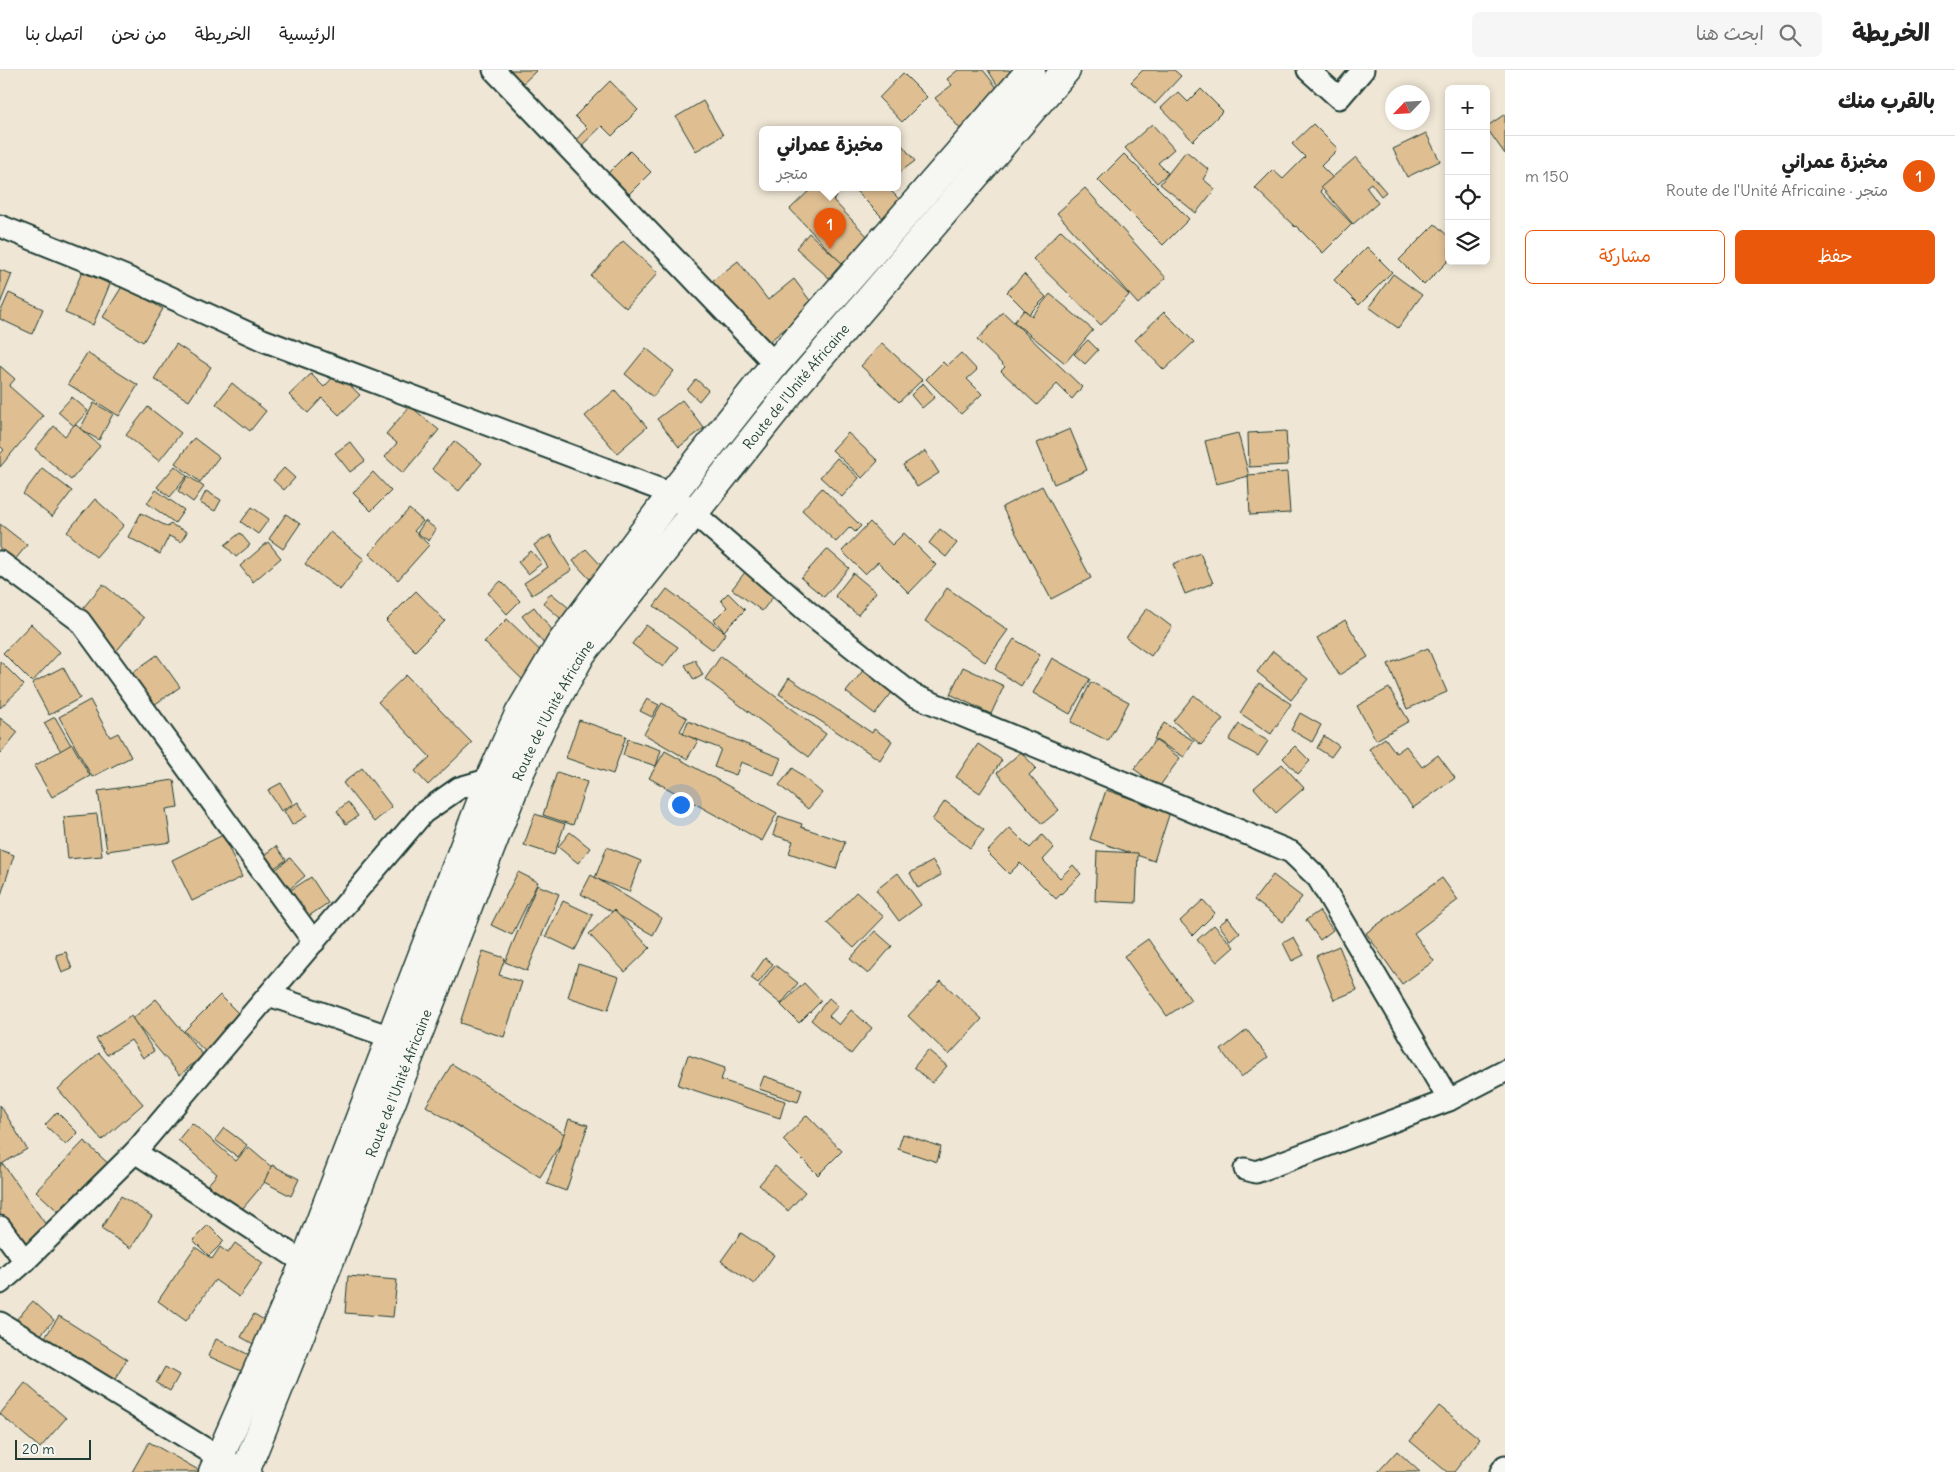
<!DOCTYPE html>
<html lang="ar">
<head>
<meta charset="utf-8">
<style>
  body { margin:0; font-family:Delius,"Playpen Sans Arabic",sans-serif; background:#f6f6f6; color:#222; direction:rtl }
  .controls { position:absolute; right:15px; top:15px; display:grid; overflow:hidden; border-radius:8px; box-shadow:0 2px 8px #0003 }
  .controls button { width:45px; height:45px; display:grid; place-items:center; padding:0; border:0; border-bottom:1px solid #e0e0e0; background:#fff; color:#222; font:25px sans-serif }
  .compass { position:absolute; left:1385px; top:15px; width:45px; height:45px; border-radius:50%; background:#fff; box-shadow:0 2px 8px #0003; rotate:245deg }
  .scale { position:absolute; left:15px; bottom:12px; width:76px; box-sizing:border-box; padding-left:5px; border:2px solid #1f3d34; border-top:0; font-size:14px; line-height:18px; white-space:nowrap; color:#1f3d34; -webkit-text-stroke:4px #f6f6f2; paint-order:stroke }
  .you { position:absolute; left:680px; top:734px; width:18px; height:18px; margin:-12px; border:4px solid #fff; border-radius:50%; background:#1a73e8; box-shadow:0 0 0 8px #1a73e833 }
  .badge { display:grid; place-items:center; width:32px; height:32px; border-radius:50%; background:#ea580c; color:#fff; font-size:16px; font-weight:700 }
  .pin { position:absolute; translate:-50% -41px; filter:drop-shadow(0 1px 2px #0008) }
  .pin::after { content:''; position:absolute; top:26px; width:18px; height:15px; background:inherit; clip-path:polygon(0 0,100% 0,50% 100%) }
  .popup { position:absolute; left:759px; top:56px; width:142px; height:65px; box-sizing:border-box; display:grid; place-content:center; border-radius:8px; background:#fff; filter:drop-shadow(0 1px 4px #0005); font-size:16px; white-space:nowrap; color:#767676 }
  .popup b { font-size:19px; color:#222 }
  .popup::after { content:''; position:absolute; left:50%; top:100%; margin-left:-10px; border:10px solid transparent; border-top-color:#fff }
  .list { margin:0; padding:0; list-style:none }
  h2 { display:flex; justify-content:space-between; align-items:center; height:65px; margin:0; padding:0 20px; font-size:21px }
  h2 small { font-size:16px; font-weight:400; color:#767676 }
  .list li { display:grid; grid-template-columns:32px 1fr auto; gap:15px; align-items:center; box-sizing:border-box; height:80px; padding:0 20px; border-top:1px solid #e0e0e0 }
  .list b { display:block; font-size:19px; white-space:nowrap }
  .list p { margin:0; font-size:16px; white-space:nowrap; color:#767676 }
  .list em { font-size:16px; font-style:normal; color:#767676 }
  .actions { display:flex; gap:10px; padding:15px 20px }
  .actions a { flex:1; padding:11px 0; border:1px solid #ea580c; border-radius:8px; text-align:center; font-size:18px; color:#ea580c }
  .actions .main { background:#ea580c; color:#fff }
  .icon { flex:none; width:28px; height:28px; fill:none; stroke:currentColor; stroke-width:2; stroke-linecap:round; stroke-linejoin:round }
  .map { position:relative; flex:none; width:1505px; height:1402px; overflow:hidden; direction:ltr }
  header { display:flex; align-items:center; gap:30px; box-sizing:border-box; height:70px; padding:0 25px; background:#fff; border-bottom:1px solid #e0e0e0 }
  header strong { font-size:24px }
  nav { display:flex; gap:28px; margin-inline-start:auto; font-size:18px }
  .search { width:350px; height:45px; background:#f6f6f6; display:flex; align-items:center; gap:12px; box-sizing:border-box; padding:0 18px; border-radius:8px; color:#767676; font-size:19px }
  main { display:flex }
  aside { flex:1; background:#fff }
  .map>svg:first-child { display:block }
  .building { fill:#dfbf92; stroke:#1f3d34 }
  .lines { fill:none; stroke-linecap:round; stroke-linejoin:round }
  .minor-casing { stroke:#1f3d34; stroke-width:25 }
  .secondary-casing { stroke:#1f3d34; stroke-width:31 }
  .minor { stroke:#f6f6f2; stroke-width:21 }
  .secondary { stroke:#f6f6f2; stroke-width:28 }
  .labels { text-anchor:middle; stroke-width:4; stroke-linejoin:round; paint-order:stroke }
  .street-label { font-size:14px; fill:#1f3d34; stroke:#f6f6f2 }
</style>
</head>
<body>
<header>
<strong>الخريطة</strong>
<div class="search"><svg class="icon" aria-label="search" viewBox="0 0 24 24"><circle cx="10" cy="10" r="6"/><path d="M15 15l6 6"/></svg>ابحث هنا</div>
<nav><a>الرئيسية</a><a>الخريطة</a><a>من نحن</a><a>اتصل بنا</a></nav>
</header>
<main>
<aside>
<h2>بالقرب منك<small></small></h2>
<ul class="list">
<li><span class="badge">1</span><div><b>مخبزة عمراني</b><p>متجر · Route de l'Unité Africaine</p></div><em>150 m</em></li>
</ul>
<div class="actions"><a class="main">حفظ</a><a>مشاركة</a></div>
</aside>
<div class="map">
<svg width="1505" height="1402" viewBox="0 0 1505 1402">
  <rect width="100%" height="100%" fill="#efe6d5"/>
  <filter id="ink" filterUnits="userSpaceOnUse"><feTurbulence type="fractalNoise" baseFrequency=".02" numOctaves="2"/><feDisplacementMap in="SourceGraphic" scale="10" xChannelSelector="R" yChannelSelector="G"/><feConvolveMatrix kernelMatrix="1 2 1 2 8 2 1 2 1" color-interpolation-filters="sRGB"/></filter>
  <g filter="url(#ink)">
    <g class="building">
      <polygon points="497,0 537,0 516,20"/>
      <polygon points="958,0 983,0 1002,24 960,59 935,28 952,15 947,9"/>
      <polygon points="988,0 1009,0 1016,12 1001,21"/>
      <polygon points="1143,0 1174,0 1181,6 1155,34 1131,12"/>
      <polygon points="903,3 927,27 902,52 879,28"/>
      <polygon points="610,11 638,40 612,66 602,56 579,78 574,72 587,58 575,46"/>
      <polygon points="1201,19 1223,41 1193,71 1161,38 1178,22 1188,32"/>
      <polygon points="703,31 723,65 696,81 676,47"/>
      <polygon points="1505,44 1505,84 1486,57"/>
      <polygon points="1152,54 1174,79 1158,93 1168,103 1157,113 1125,78"/>
      <polygon points="1313,54 1338,79 1321,96 1333,108 1320,121 1352,154 1323,183 1296,156 1295,157 1255,118 1273,100 1283,109 1305,87 1292,74"/>
      <polygon points="1426,63 1440,91 1407,107 1393,79"/>
      <polygon points="898,70 915,91 900,102 898,99"/>
      <polygon points="630,81 651,102 623,130 602,109"/>
      <polygon points="1186,81 1209,100 1203,109 1215,119 1196,143 1160,114"/>
      <polygon points="1124,84 1189,149 1163,175 1098,110"/>
      <polygon points="1356,87 1386,122 1381,126 1371,113 1366,117 1378,133 1353,154 1321,117"/>
      <polygon points="812,118 829,118 837,127 833,130 869,168 842,194 790,139"/>
      <polygon points="853,118 888,118 900,130 883,148"/>
      <polygon points="1085,118 1166,208 1138,234 1057,143"/>
      <polygon points="1435,154 1449,167 1449,190 1424,215 1399,190"/>
      <polygon points="1061,160 1129,225 1101,255 1033,189"/>
      <polygon points="809,163 842,193 829,208 796,178"/>
      <polygon points="623,171 658,203 626,238 591,206"/>
      <polygon points="1367,177 1392,202 1359,235 1334,210"/>
      <polygon points="738,191 768,230 794,209 814,236 762,277 711,212"/>
      <polygon points="0,200 12,204 0,234"/>
      <polygon points="82,202 110,214 93,255 65,243"/>
      <polygon points="1024,204 1046,227 1029,244 1007,222"/>
      <polygon points="1393,204 1422,225 1398,258 1369,237"/>
      <polygon points="123,215 163,239 143,272 103,247"/>
      <polygon points="9,223 43,239 32,264 0,249 0,243"/>
      <polygon points="1050,224 1093,260 1065,293 1014,252 1024,240 1032,246"/>
      <polygon points="1003,242 1082,317 1072,329 1057,314 1037,335 1001,301 1005,297 977,270"/>
      <polygon points="1164,242 1194,272 1164,300 1135,270"/>
      <polygon points="1088,270 1098,280 1085,294 1074,284"/>
      <polygon points="882,273 922,310 899,332 861,296"/>
      <polygon points="176,274 211,297 189,331 154,309"/>
      <polygon points="646,278 674,301 653,327 625,304"/>
      <polygon points="87,283 138,315 119,346 68,314"/>
      <polygon points="961,283 977,300 967,309 982,324 961,344 926,309 943,292 947,296"/>
      <polygon points="0,296 15,309 9,316 43,346 0,397 0,384 4,380 0,376"/>
      <polygon points="337,303 360,325 339,345 322,328 308,343 289,325 311,304 324,317"/>
      <polygon points="696,309 708,320 699,331 687,320"/>
      <polygon points="232,313 266,341 250,361 216,334"/>
      <polygon points="923,313 935,327 922,338 911,325"/>
      <polygon points="615,320 647,357 617,383 585,346"/>
      <polygon points="72,327 88,341 74,356 58,342"/>
      <polygon points="682,330 704,358 679,377 657,349"/>
      <polygon points="94,333 113,344 99,370 80,359"/>
      <polygon points="410,336 439,360 403,403 385,387 397,373 386,364"/>
      <polygon points="148,337 181,363 159,391 126,365"/>
      <polygon points="75,354 100,376 71,410 35,379 54,356 65,366"/>
      <polygon points="1070,359 1087,400 1054,414 1037,373"/>
      <polygon points="1286,361 1288,395 1249,397 1248,363"/>
      <polygon points="848,363 878,391 862,408 832,380"/>
      <polygon points="1238,363 1249,406 1216,414 1205,371"/>
      <polygon points="194,368 219,387 200,412 175,393"/>
      <polygon points="454,371 482,393 459,421 432,399"/>
      <polygon points="350,372 365,391 350,402 335,383"/>
      <polygon points="925,381 939,403 917,417 903,395"/>
      <polygon points="837,388 859,408 842,427 820,407"/>
      <polygon points="175,396 187,406 170,427 157,417"/>
      <polygon points="42,398 72,421 52,447 23,424"/>
      <polygon points="284,398 295,408 284,420 273,410"/>
      <polygon points="373,402 391,421 371,441 353,423"/>
      <polygon points="1287,402 1290,443 1250,445 1248,405"/>
      <polygon points="188,406 204,417 193,432 178,421"/>
      <polygon points="1042,416 1091,508 1051,529 1002,437"/>
      <polygon points="822,418 861,456 855,462 850,457 836,472 802,440"/>
      <polygon points="156,420 184,440 175,453 147,433"/>
      <polygon points="206,421 221,430 215,441 200,433"/>
      <polygon points="95,429 124,455 96,487 67,462"/>
      <polygon points="252,437 269,449 258,464 241,452"/>
      <polygon points="409,439 423,451 414,461 429,475 398,510 369,484"/>
      <polygon points="141,443 168,457 170,454 187,462 181,472 169,466 160,484 128,467"/>
      <polygon points="286,444 300,454 283,479 269,469"/>
      <polygon points="425,451 436,459 429,471 417,463"/>
      <polygon points="870,452 892,475 904,463 936,495 909,523 878,492 865,504 842,481"/>
      <polygon points="0,454 27,475 1,507 0,506"/>
      <polygon points="940,459 957,473 946,487 929,473"/>
      <polygon points="330,462 364,489 340,520 305,494"/>
      <polygon points="240,463 250,475 236,487 225,475"/>
      <polygon points="550,465 572,500 532,525 524,513 548,497 534,475"/>
      <polygon points="268,472 281,488 253,512 240,496"/>
      <polygon points="586,479 610,505 597,517 573,491"/>
      <polygon points="827,479 849,498 824,527 801,508"/>
      <polygon points="531,481 542,493 528,504 518,492"/>
      <polygon points="1200,483 1213,513 1185,524 1173,494"/>
      <polygon points="746,501 776,523 762,541 732,519"/>
      <polygon points="853,503 876,522 858,545 835,526"/>
      <polygon points="501,511 520,531 507,544 488,523"/>
      <polygon points="103,514 144,548 114,584 73,550"/>
      <polygon points="947,518 1008,560 985,592 925,551"/>
      <polygon points="667,519 726,563 713,580 654,536"/>
      <polygon points="416,521 445,551 415,581 386,551"/>
      <polygon points="551,523 576,544 567,554 543,533"/>
      <polygon points="728,523 745,540 724,561 714,550 727,537 721,530"/>
      <polygon points="534,537 556,565 544,574 522,546"/>
      <polygon points="1147,538 1172,557 1151,586 1126,568"/>
      <polygon points="507,549 549,589 526,613 484,572"/>
      <polygon points="1345,550 1368,587 1339,605 1317,568"/>
      <polygon points="31,554 60,582 32,612 3,583"/>
      <polygon points="646,555 678,577 663,597 632,574"/>
      <polygon points="1014,569 1040,585 1021,616 995,599"/>
      <polygon points="1428,578 1447,622 1407,639 1388,594"/>
      <polygon points="1273,581 1308,609 1291,630 1257,602"/>
      <polygon points="157,585 180,617 148,639 126,607"/>
      <polygon points="721,586 826,664 809,687 705,609"/>
      <polygon points="1052,588 1090,609 1070,644 1033,623"/>
      <polygon points="695,590 703,605 694,610 685,595"/>
      <polygon points="0,591 24,615 0,638"/>
      <polygon points="63,597 80,628 49,645 32,613"/>
      <polygon points="963,597 1004,616 991,644 950,624"/>
      <polygon points="865,598 894,620 875,644 846,622"/>
      <polygon points="406,605 472,673 428,715 415,701 430,687 378,632"/>
      <polygon points="789,608 872,663 874,659 892,671 880,690 779,624"/>
      <polygon points="1091,612 1129,632 1108,671 1071,652"/>
      <polygon points="1259,613 1291,634 1271,664 1240,643"/>
      <polygon points="1389,618 1409,651 1376,670 1357,636"/>
      <polygon points="1194,625 1223,649 1201,675 1173,651"/>
      <polygon points="647,629 659,635 652,647 640,641"/>
      <polygon points="90,630 110,667 118,663 131,687 92,707 59,647"/>
      <polygon points="662,633 687,648 680,661 698,671 687,689 644,664"/>
      <polygon points="1300,643 1321,655 1312,672 1291,660"/>
      <polygon points="55,647 72,677 62,683 44,653"/>
      <polygon points="0,648 18,662 1,683 0,683"/>
      <polygon points="579,650 626,666 613,704 566,688"/>
      <polygon points="688,651 781,688 774,705 741,692 736,705 714,697 721,679 683,664"/>
      <polygon points="1164,653 1194,671 1184,687 1154,669"/>
      <polygon points="1239,654 1268,671 1258,686 1229,670"/>
      <polygon points="1324,666 1339,676 1331,687 1317,678"/>
      <polygon points="1385,668 1396,683 1406,676 1422,697 1438,685 1455,708 1413,738 1369,679"/>
      <polygon points="628,669 661,680 656,696 623,685"/>
      <polygon points="1155,670 1180,688 1159,717 1134,699"/>
      <polygon points="72,674 90,706 52,727 34,696"/>
      <polygon points="978,674 1002,690 980,723 956,707"/>
      <polygon points="1295,676 1310,691 1298,704 1283,688"/>
      <polygon points="665,681 777,743 762,771 649,708"/>
      <polygon points="1021,682 1036,698 1029,705 1059,740 1042,754 997,703"/>
      <polygon points="1282,694 1304,718 1276,743 1254,718"/>
      <polygon points="362,698 392,737 374,752 343,713"/>
      <polygon points="793,698 822,723 808,739 779,715"/>
      <polygon points="557,702 587,712 573,755 543,745"/>
      <polygon points="174,710 178,737 166,739 171,772 107,781 98,721"/>
      <polygon points="281,713 293,734 281,741 268,720"/>
      <polygon points="1106,720 1170,742 1154,791 1090,769"/>
      <polygon points="945,731 984,760 970,778 932,750"/>
      <polygon points="298,732 307,746 292,755 284,741"/>
      <polygon points="348,732 358,746 346,754 337,741"/>
      <polygon points="97,744 102,786 68,789 64,747"/>
      <polygon points="535,744 565,754 554,785 524,775"/>
      <polygon points="779,746 802,754 801,757 845,772 836,799 789,783 793,771 773,765"/>
      <polygon points="1010,758 1030,778 1042,765 1054,778 1043,790 1060,808 1073,795 1081,804 1056,829 1020,793 1009,804 987,782"/>
      <polygon points="570,762 590,778 578,793 558,777"/>
      <polygon points="223,765 242,807 192,831 172,790"/>
      <polygon points="276,776 286,790 270,801 260,788"/>
      <polygon points="607,777 641,791 629,822 595,808"/>
      <polygon points="0,780 14,785 0,828"/>
      <polygon points="1097,781 1138,783 1136,833 1095,831"/>
      <polygon points="290,788 305,806 279,828 263,810"/>
      <polygon points="933,791 941,805 918,818 910,803"/>
      <polygon points="518,802 538,812 512,865 491,855"/>
      <polygon points="898,803 921,835 899,851 876,820"/>
      <polygon points="591,805 662,848 653,865 581,824"/>
      <polygon points="1273,805 1302,827 1283,852 1254,830"/>
      <polygon points="311,807 328,833 297,854 280,827"/>
      <polygon points="1442,808 1458,830 1414,863 1434,891 1402,914 1366,863"/>
      <polygon points="537,815 559,824 527,901 505,892"/>
      <polygon points="856,822 884,847 854,878 827,853"/>
      <polygon points="1203,830 1215,843 1193,865 1180,851"/>
      <polygon points="563,831 593,845 575,880 546,866"/>
      <polygon points="614,840 650,878 625,902 589,864"/>
      <polygon points="1319,841 1333,860 1320,870 1306,850"/>
      <polygon points="1228,848 1240,863 1231,871 1219,855"/>
      <polygon points="1214,855 1234,877 1217,892 1197,870"/>
      <polygon points="875,861 892,876 868,904 850,889"/>
      <polygon points="1294,867 1304,885 1292,891 1283,873"/>
      <polygon points="1148,869 1191,930 1167,946 1124,886"/>
      <polygon points="1339,876 1357,920 1334,930 1316,886"/>
      <polygon points="483,881 505,888 499,905 522,912 504,967 460,953"/>
      <polygon points="66,882 72,899 62,903 56,885"/>
      <polygon points="765,888 773,894 758,913 751,908"/>
      <polygon points="578,894 619,907 608,940 568,927"/>
      <polygon points="775,895 798,913 781,934 759,916"/>
      <polygon points="941,911 982,949 949,985 908,946"/>
      <polygon points="804,913 821,931 799,953 781,935"/>
      <polygon points="220,925 243,948 208,984 184,961"/>
      <polygon points="829,928 838,936 829,946 839,955 851,940 872,958 851,984 811,950"/>
      <polygon points="156,929 203,985 180,1005 132,949"/>
      <polygon points="131,946 154,981 143,988 131,970 107,985 96,969"/>
      <polygon points="1247,960 1268,987 1241,1007 1221,980"/>
      <polygon points="928,980 947,996 932,1013 914,997"/>
      <polygon points="99,983 143,1034 102,1070 58,1019"/>
      <polygon points="688,985 725,998 721,1010 785,1031 780,1048 678,1015"/>
      <polygon points="452,994 566,1065 540,1107 426,1036"/>
      <polygon points="764,1006 802,1019 798,1032 759,1019"/>
      <polygon points="0,1035 27,1079 0,1095"/>
      <polygon points="57,1042 78,1063 66,1075 45,1055"/>
      <polygon points="807,1045 842,1081 818,1105 783,1070"/>
      <polygon points="569,1049 588,1055 566,1121 547,1114"/>
      <polygon points="192,1053 236,1091 248,1077 275,1100 238,1144 206,1117 217,1104 178,1070"/>
      <polygon points="224,1058 247,1075 238,1087 215,1070"/>
      <polygon points="903,1064 941,1077 937,1092 898,1079"/>
      <polygon points="84,1071 112,1097 64,1147 36,1121"/>
      <polygon points="3,1094 51,1162 22,1183 0,1152 0,1096"/>
      <polygon points="272,1095 299,1109 291,1126 264,1112"/>
      <polygon points="775,1096 805,1122 788,1141 759,1115"/>
      <polygon points="121,1126 152,1146 131,1178 101,1159"/>
      <polygon points="208,1155 224,1171 209,1186 193,1170"/>
      <polygon points="741,1163 774,1185 754,1214 721,1191"/>
      <polygon points="235,1173 263,1193 239,1227 215,1210 186,1251 158,1231 195,1177 212,1189 220,1177 228,1183"/>
      <polygon points="348,1206 397,1210 393,1247 345,1243"/>
      <polygon points="33,1231 54,1250 36,1270 15,1251"/>
      <polygon points="254,1244 276,1257 264,1280 241,1267"/>
      <polygon points="59,1246 127,1289 111,1316 42,1272"/>
      <polygon points="216,1269 258,1289 250,1305 208,1286"/>
      <polygon points="165,1297 179,1305 170,1321 156,1313"/>
      <polygon points="25,1313 66,1348 40,1378 0,1344"/>
      <polygon points="1439,1336 1480,1369 1454,1402 1447,1402 1410,1371"/>
      <polygon points="149,1372 202,1402 132,1402"/>
      <polygon points="1397,1381 1420,1402 1378,1402"/>
    </g>
    <g class="lines">
      <g class="minor-casing">
        <g id="minor">
          <polyline points="494,0 775,294"/>
          <polyline points="1308,0 1339,28 1363,0"/>
          <polyline points="0,156 124,206 263,270 672,424 808,542 913,625 1291,782 1318,808 1449,1030"/>
          <polyline points="0,492 80,551 314,872"/>
          <polyline points="269,925 405,972"/>
          <polyline points="135,1082 317,1201"/>
          <polyline points="1245,1099 1256,1102 1449,1030 1505,1001"/>
          <polyline points="0,1157 25,1191"/>
          <polyline points="0,1213 25,1191 135,1082 423,743 459,718 501,706"/>
          <polyline points="0,1253 220,1388 250,1402"/>
          <polyline points="1501,1402 1505,1396"/>
        </g>
      </g>
      <g class="secondary-casing">
        <g id="secondary">
          <polyline points="213,1402 304,1194 490,709 519,644 561,573 672,424 775,294 1031,0"/>
          <path id="s1" d="M245,1402L324,1205L521,700L543,653L582,583L795,316L1066,0"/>
        </g>
      </g>
      <use href="#minor" class="minor"/>
      <use href="#secondary" class="secondary"/>
    </g>
  </g>
  <g class="labels">
    <g class="street-label">
      <text dy="5" stroke="none"><textPath href="#s1" startOffset="1228">Route de l'Unité Africaine</textPath></text>
      <text dy="5" stroke="none"><textPath href="#s1" startOffset="822">Route de l'Unité Africaine</textPath></text>
      <text dy="5" stroke="none"><textPath href="#s1" startOffset="418">Route de l'Unité Africaine</textPath></text>
    </g>
  </g>
</svg>
<div class="controls">
<button>+</button>
<button>−</button>
<button><svg class="icon" aria-label="locate" viewBox="0 0 24 24"><circle cx="12" cy="12" r="6"/><path d="M12 2v4M12 18v4M2 12h4M18 12h4"/></svg></button>
<button><svg class="icon" aria-label="layers" viewBox="0 0 24 24"><path d="M12 4l9 5-9 5-9-5zM3 14l9 5 9-5"/></svg></button>
</div>
<svg class="compass" viewBox="-18 -18 36 36"><path d="M0-13l5 13h-10z" fill="#e53935"/><path d="M0 13l5-13h-10z" fill="#767676"/></svg>
<div class="scale">20 m</div>
<div class="you"></div>
<div class="pin badge" style="left:830px;top:179px">1</div>
<div class="popup"><b>مخبزة عمراني</b>متجر</div>
</div>
</main>
</body>
</html>
